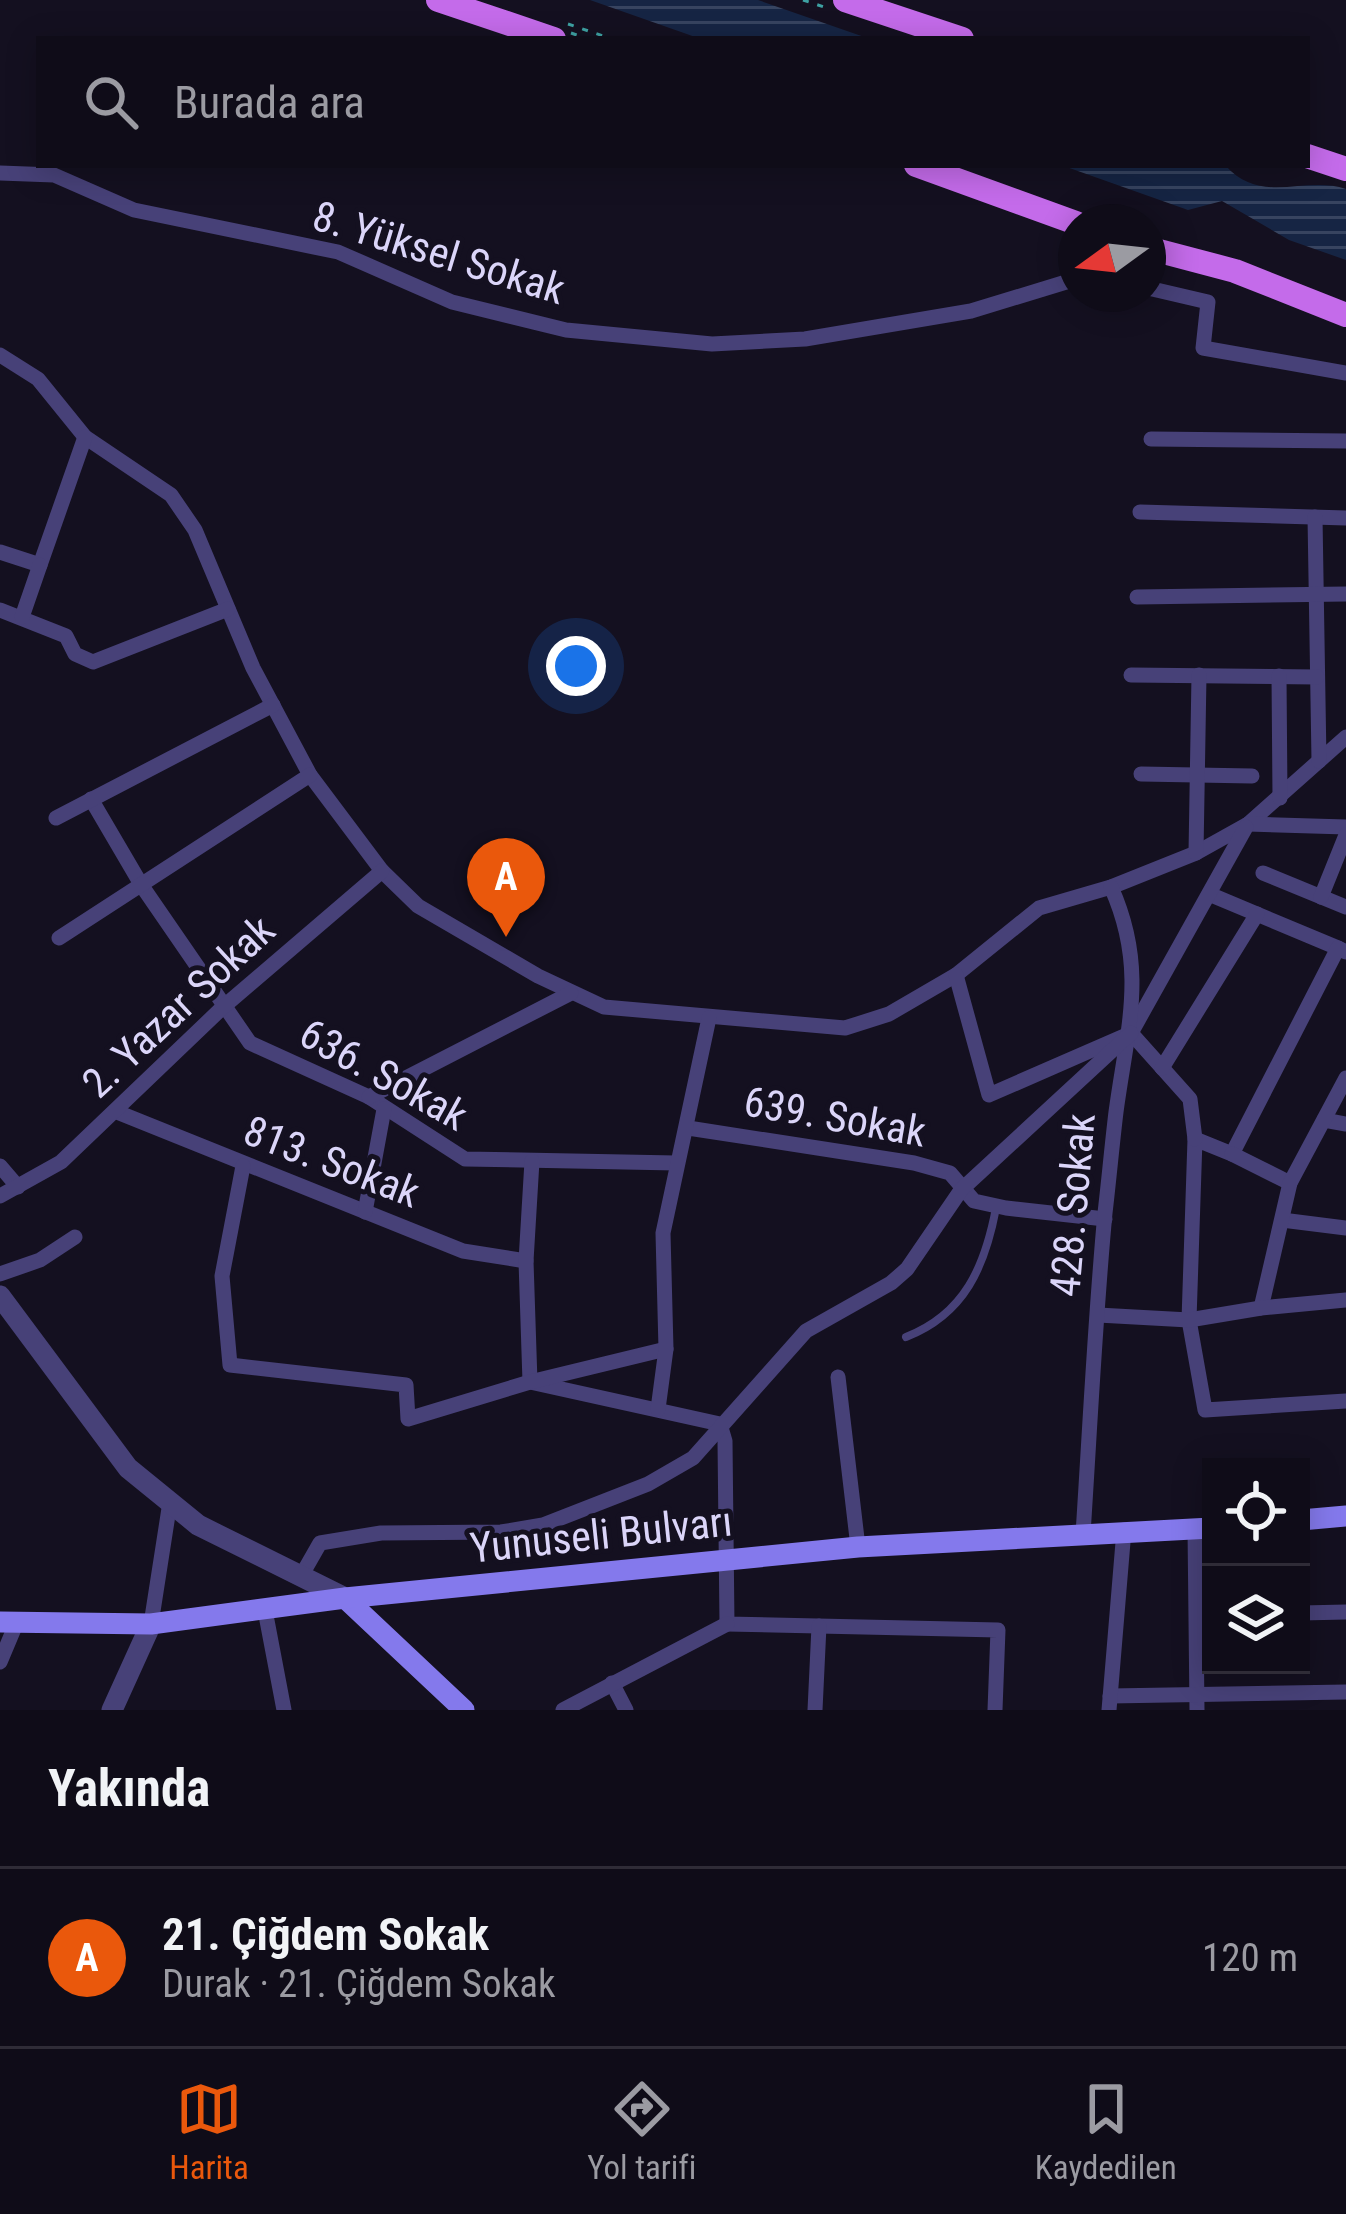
<!DOCTYPE html>
<html lang="tr">
<head>
<meta charset="utf-8">
<style>
  body { margin:0; font-family:"Roboto Condensed",sans-serif; background:#181521; color:#f1f3f6 }
  .controls { position:absolute; right:36px; bottom:36px; display:grid; overflow:hidden; border-radius:0px; box-shadow:0 6px 30px #0003 }
  .controls button { width:108px; height:108px; display:grid; place-items:center; padding:0; border:0; border-bottom:3px solid #2f2c37; background:#0f0c18; color:#f1f3f6; font:60px sans-serif }
  .compass { position:absolute; left:1058px; top:204px; width:108px; height:108px; border-radius:50%; background:#0f0c18; box-shadow:0 6px 30px #0003; rotate:255deg }
  .you { position:absolute; left:576px; top:666px; width:42px; height:42px; margin:-30px; border:9px solid #fff; border-radius:50%; background:#1a73e8; box-shadow:0 0 0 18px #1a73e833 }
  .badge { display:grid; place-items:center; width:78px; height:78px; border-radius:50%; background:#ea580c; color:#fff; font-size:39px; font-weight:700 }
  .pin { position:absolute; translate:-50% -99px; filter:drop-shadow(0 3px 6px #0008) }
  .pin::after { content:''; position:absolute; top:63px; width:42px; height:36px; background:inherit; clip-path:polygon(0 0,100% 0,50% 100%) }
  .list { margin:0; padding:0; list-style:none }
  h2 { display:flex; justify-content:space-between; align-items:center; height:156px; margin:0; padding:0 48px; font-size:51px }
  h2 small { font-size:39px; font-weight:400; color:#9b9ba2 }
  .list li { display:grid; grid-template-columns:78px 1fr auto; gap:36px; align-items:center; box-sizing:border-box; height:180px; padding:0 48px; border-top:3px solid #2f2c37 }
  .list b { display:block; font-size:45px; white-space:nowrap }
  .list p { margin:0; font-size:39px; white-space:nowrap; color:#9b9ba2 }
  .list em { font-size:39px; font-style:normal; color:#9b9ba2 }
  .icon { flex:none; width:66px; height:66px; fill:none; stroke:currentColor; stroke-width:2; stroke-linecap:round; stroke-linejoin:round }
  .map { position:relative; flex:none; width:1346px; height:1710px; overflow:hidden }
  .search { position:absolute; background:#0f0c18; box-shadow:0 6px 30px #0003; left:36px; right:36px; top:36px; height:132px; display:flex; align-items:center; gap:30px; box-sizing:border-box; padding:0 42px; border-radius:0px; color:#9b9ba2; font-size:45px }
  .sheet { height:336px; background:#0f0c18 }
  nav { display:flex; justify-content:space-around; align-items:center; box-sizing:border-box; height:168px; border-top:3px solid #2f2c37; background:#0f0c18; font-size:33px; color:#9b9ba2 }
  nav a { display:grid; justify-items:center; gap:6px }
  nav .on { color:#ea580c }
  .map>svg:first-child { display:block }
  .water { fill:url(#water-rules) }
  .lines { fill:none; stroke-linecap:round; stroke-linejoin:round }
  .path { stroke:#3ea2a3; stroke-width:3; stroke-dasharray:6 9; stroke-linecap:butt }
  .service { stroke:#474178; stroke-width:8 }
  .minor { stroke:#474178; stroke-width:15 }
  .tertiary { stroke:#474178; stroke-width:21 }
  .secondary { stroke:#8479ec; stroke-width:21 }
  .primary { stroke:#c46bea; stroke-width:24 }
  .labels { text-anchor:middle; stroke-width:10; stroke-linejoin:round; paint-order:stroke }
  .street-label { font-size:42px; fill:#dbd5f9; stroke:#141020 }
</style>
</head>
<body>
<div class="map">
<svg width="1346" height="1710" viewBox="0 0 1346 1710">
  <defs>
    <pattern id="water-rules" width="6" height="5" patternUnits="userSpaceOnUse" patternTransform="scale(3)"><rect width="6" height="5" fill="#162544"/><path d="M0 2.5h6" fill="none" stroke="#374460"/></pattern>
  </defs>
  <rect width="100%" height="100%" fill="#141020"/>
  <g class="water">
    <polygon points="590,0 758,0 870,39 701,39"/>
    <path d="M1061,165H1225C1261,206 1304,175 1346,189V260L1289,240L1222,201L1188,210Z"/>
  </g>
  <g class="lines">
    <g class="path">
      <polyline points="803,0 824,7"/>
      <polyline points="568,24 612,39"/>
      <polyline points="571,33 588,39"/>
      <polyline points="1092,210 1131,222"/>
      <polyline points="1098,218 1112,222"/>
    </g>
    <path class="service" d="M906,1337C965,1314 985,1266 996,1208"/>
    <g class="minor">
      <polyline points="0,173 54,175 134,210 338,252 452,302 566,330 712,344 805,339 971,311 1076,279"/>
      <polyline points="1148,288 1208,302 1203,348 1346,373"/>
      <polyline points="0,355 38,379 85,437 171,495 195,530 253,668 310,775 382,871 418,906 538,976 604,1007 845,1028 889,1014 956,975 1039,908 1111,887 1196,853 1248,824 1346,737"/>
      <polyline points="1151,439 1346,441"/>
      <polyline points="1140,512 1346,518"/>
      <polyline points="1315,517 1319,761"/>
      <polyline points="0,552 40,565 85,437"/>
      <polyline points="1137,597 1346,594"/>
      <polyline points="0,610 66,636 75,654 93,662 228,609"/>
      <polyline points="22,617 40,565"/>
      <polyline points="1131,675 1317,677"/>
      <polyline points="1279,676 1280,798"/>
      <polyline points="1141,774 1252,776"/>
      <polyline points="91,799 142,886 250,1043 369,1097 465,1159 676,1163"/>
      <polyline points="56,818 273,705"/>
      <polyline points="1248,824 1346,827"/>
      <polyline points="1196,853 1199,675"/>
      <polyline points="1263,873 1346,907"/>
      <polyline points="1209,894 1338,948"/>
      <polyline points="1321,897 1346,835"/>
      <polyline points="59,938 310,775"/>
      <polyline points="1346,952 1338,948 1232,1154 1195,1139 1189,1320 1205,1410 1346,1401"/>
      <polyline points="956,975 989,1095 1131,1033 1246,827"/>
      <polyline points="1131,1033 1190,1099 1195,1139"/>
      <polyline points="1162,1068 1257,914"/>
      <polyline points="369,1097 571,993"/>
      <polyline points="117,1112 463,1251 526,1261"/>
      <polyline points="1324,1120 1346,1124"/>
      <polyline points="688,1128 914,1163 950,1173 974,1201 1006,1208 1105,1219"/>
      <polyline points="1232,1154 1290,1183"/>
      <polyline points="532,1161 526,1261 530,1382 720,1424 725,1441 727,1624 998,1630 995,1710"/>
      <polyline points="0,1166 18,1187"/>
      <polyline points="243,1166 222,1276 230,1365 406,1385 408,1419 530,1382 666,1349"/>
      <polyline points="0,1196 61,1162 222,1008 382,871"/>
      <polyline points="365,1212 384,1109"/>
      <polyline points="1282,1220 1346,1228"/>
      <polyline points="0,1274 40,1260 75,1237"/>
      <polyline points="1261,1308 1290,1183 1346,1078"/>
      <polyline points="1098,1315 1189,1320 1261,1308 1346,1300"/>
      <polyline points="838,1377 858,1547"/>
      <polyline points="658,1409 666,1349 663,1233 709,1018"/>
      <polyline points="1195,1529 1197,1710"/>
      <path d="M1083,1534C1090,1427 1095,1320 1105,1213C1109,1179 1112,1145 1116,1112C1127,1029 1148,969 1111,887"/>
      <polyline points="300,1578 320,1543 381,1533 501,1532 543,1525 648,1484 693,1458 806,1331 891,1283 907,1269 961,1190 1131,1033"/>
      <polyline points="265,1610 284,1710"/>
      <polyline points="1301,1613 1346,1612"/>
      <polyline points="151,1624 170,1502"/>
      <polyline points="0,1662 16,1624"/>
      <polyline points="612,1683 626,1710"/>
      <polyline points="1110,1696 1346,1692"/>
      <polyline points="563,1710 727,1624"/>
      <polyline points="815,1710 819,1626"/>
      <polyline points="1109,1710 1124,1530"/>
    </g>
    <g class="tertiary">
      <polyline points="0,1296 128,1468 198,1525 345,1598"/>
      <polyline points="112,1710 151,1624"/>
    </g>
    <g class="secondary">
      <polyline points="1301,1520 1346,1516"/>
      <polyline points="345,1598 464,1710"/>
      <polyline points="0,1622 151,1624 345,1598 858,1547 1211,1528"/>
    </g>
    <g class="primary">
      <polyline points="438,0 554,39"/>
      <polyline points="845,0 962,39"/>
      <polyline points="1307,156 1346,169"/>
      <polyline points="916,165 1076,223"/>
      <polyline points="1148,248 1235,271 1346,315"/>
    </g>
  </g>
  <g class="labels">
    <g class="street-label">
      <text transform="translate(439 252) rotate(17)" y="15">8. Yüksel Sokak</text>
      <text transform="translate(178 1006) rotate(-43)" y="15">2. Yazar Sokak</text>
      <text transform="translate(384 1074) rotate(29)" y="15">636. Sokak</text>
      <text transform="translate(835 1116) rotate(10)" y="15">639. Sokak</text>
      <text transform="translate(332 1161) rotate(21)" y="15">813. Sokak</text>
      <text transform="translate(1072 1205) rotate(-85)" y="15">428. Sokak</text>
      <text transform="translate(601 1534) rotate(-6)" y="15">Yunuseli Bulvarı</text>
    </g>
  </g>
</svg>
<div class="controls">
<button><svg class="icon" aria-label="locate" viewBox="0 0 24 24"><circle cx="12" cy="12" r="6"/><path d="M12 2v4M12 18v4M2 12h4M18 12h4"/></svg></button>
<button><svg class="icon" aria-label="layers" viewBox="0 0 24 24"><path d="M12 4l9 5-9 5-9-5zM3 14l9 5 9-5"/></svg></button>
</div>
<svg class="compass" viewBox="-18 -18 36 36"><path d="M0-13l5 13h-10z" fill="#e53935"/><path d="M0 13l5-13h-10z" fill="#9b9ba2"/></svg>
<div class="you"></div>
<div class="pin badge" style="left:506px;top:937px">A</div>
<div class="search"><svg class="icon" aria-label="search" viewBox="0 0 24 24"><circle cx="10" cy="10" r="6"/><path d="M15 15l6 6"/></svg>Burada ara</div>
</div>
<section class="sheet">
<h2>Yakında<small></small></h2>
<ul class="list">
<li><span class="badge">A</span><div><b>21. Çiğdem Sokak</b><p>Durak · 21. Çiğdem Sokak</p></div><em>120 m</em></li>
</ul>
</section>
<nav>
<a class="on"><svg class="icon" aria-label="map" viewBox="0 0 24 24"><path d="M3 6l6-2 6 2 6-2v14l-6 2-6-2-6 2zM9 4v14M15 6v14"/></svg>Harita</a>
<a><svg class="icon" aria-label="directions" viewBox="0 0 24 24"><path d="M12 3l9 9-9 9-9-9zM9 14v-3h6M13 9l2 2-2 2"/></svg>Yol tarifi</a>
<a><svg class="icon" aria-label="saved" viewBox="0 0 24 24"><path d="M7 4h10v16l-5-4-5 4z"/></svg>Kaydedilen</a>
</nav>
</body>
</html>
